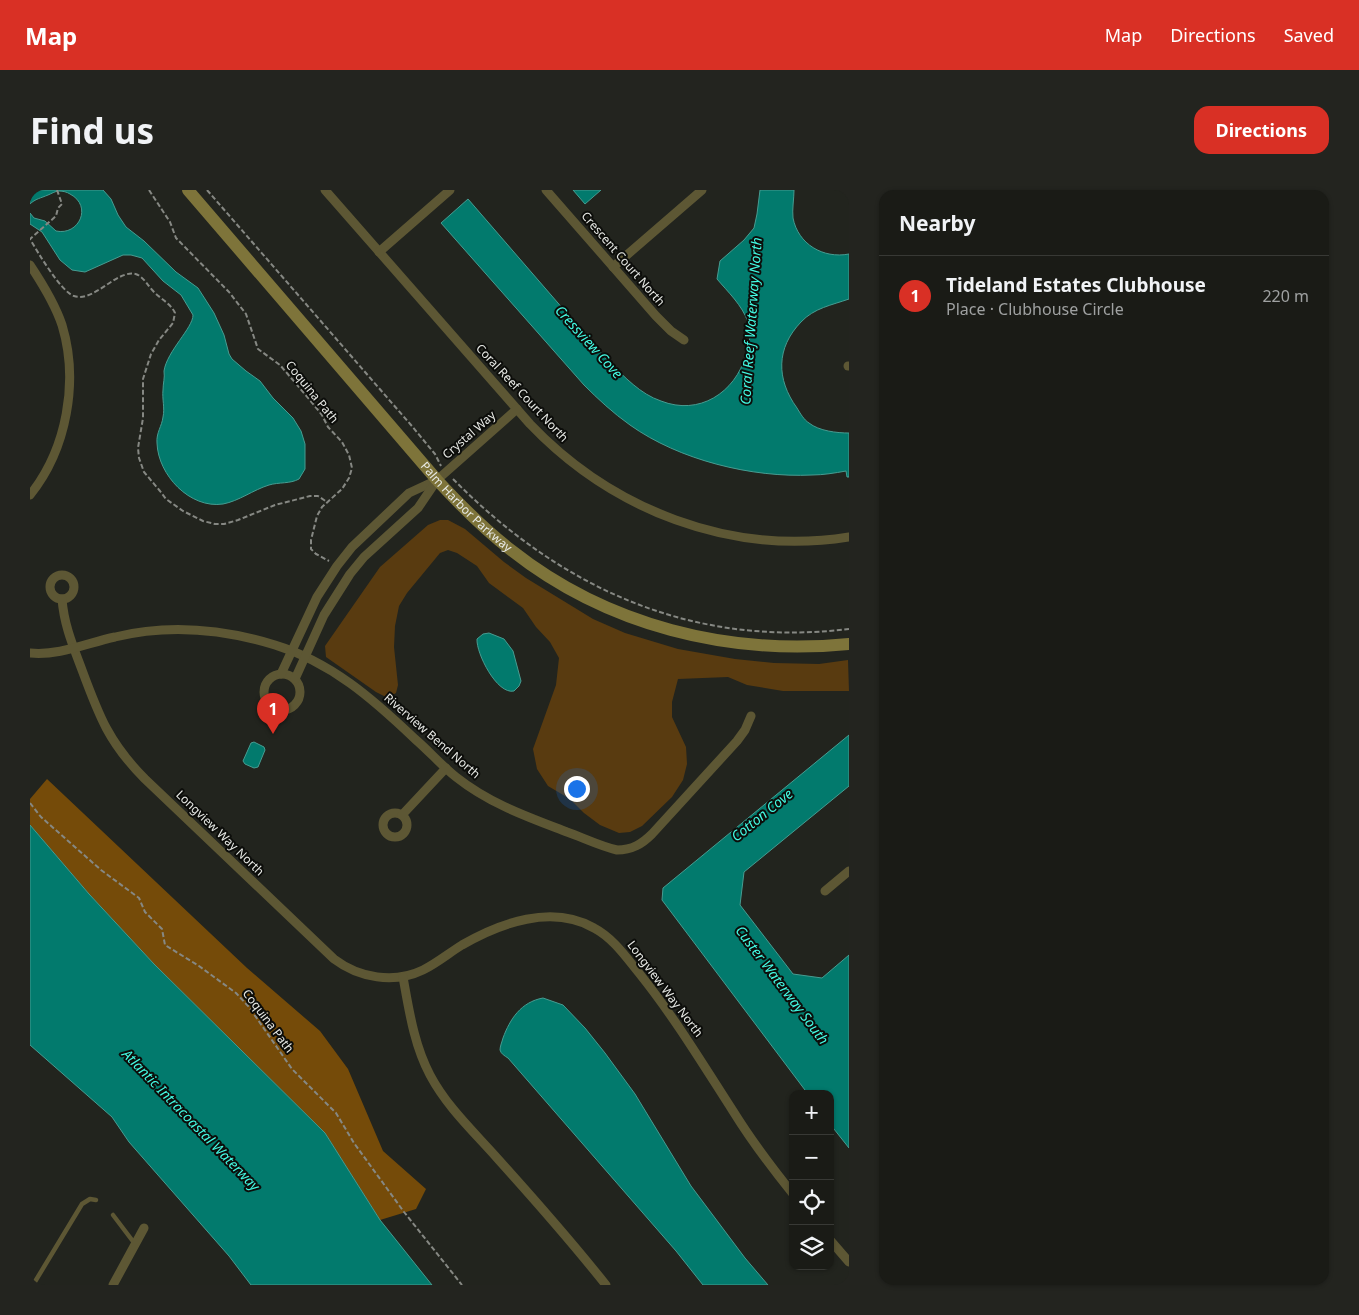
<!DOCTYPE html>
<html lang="en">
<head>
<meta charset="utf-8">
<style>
  body { margin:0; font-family:"Noto Sans",sans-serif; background:#23241f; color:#f1f3f6 }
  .controls { position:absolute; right:15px; bottom:15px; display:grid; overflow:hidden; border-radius:10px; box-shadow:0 1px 4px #0004 }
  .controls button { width:45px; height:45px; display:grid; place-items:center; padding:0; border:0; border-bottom:1px solid #383935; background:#1a1b16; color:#f1f3f6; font:25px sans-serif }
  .you { position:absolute; left:546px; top:598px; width:18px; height:18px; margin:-12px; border:4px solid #fff; border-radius:50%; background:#1a73e8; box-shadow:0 0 0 8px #1a73e833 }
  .badge { display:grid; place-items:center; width:32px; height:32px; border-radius:50%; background:#d93025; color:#fff; font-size:16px; font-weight:700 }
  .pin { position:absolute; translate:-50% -41px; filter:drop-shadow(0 1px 2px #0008) }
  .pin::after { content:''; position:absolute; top:26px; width:18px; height:15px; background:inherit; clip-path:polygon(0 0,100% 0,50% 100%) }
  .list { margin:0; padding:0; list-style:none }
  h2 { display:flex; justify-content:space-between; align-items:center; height:65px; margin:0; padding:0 20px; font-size:21px }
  h2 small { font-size:16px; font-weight:400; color:#9fa1a1 }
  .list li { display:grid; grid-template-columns:32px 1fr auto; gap:15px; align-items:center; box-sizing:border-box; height:80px; padding:0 20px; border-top:1px solid #383935 }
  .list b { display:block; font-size:19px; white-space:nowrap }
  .list p { margin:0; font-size:16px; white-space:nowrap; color:#9fa1a1 }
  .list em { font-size:16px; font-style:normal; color:#9fa1a1 }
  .icon { flex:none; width:28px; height:28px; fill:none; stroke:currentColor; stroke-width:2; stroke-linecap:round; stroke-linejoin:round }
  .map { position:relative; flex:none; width:819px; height:1095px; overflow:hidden; border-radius:15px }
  header { display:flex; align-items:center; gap:30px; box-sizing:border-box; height:70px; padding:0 25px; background:#d93025; color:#fff }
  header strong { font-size:24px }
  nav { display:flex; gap:28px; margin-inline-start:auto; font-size:18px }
  .intro { display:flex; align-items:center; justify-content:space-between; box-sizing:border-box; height:120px; padding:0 30px }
  h1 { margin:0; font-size:35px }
  .button { padding:12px 22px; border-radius:15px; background:#d93025; color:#fff; font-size:18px; font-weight:700 }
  main { display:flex; gap:30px; padding:0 30px }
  aside { flex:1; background:#1a1b16; border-radius:15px; box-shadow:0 1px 4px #0004 }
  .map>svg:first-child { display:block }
  .green { fill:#593b10 }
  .forest { fill:#754b09 }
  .water { fill:#027a6d; stroke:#479c91 }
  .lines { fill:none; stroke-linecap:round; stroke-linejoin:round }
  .path { stroke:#868883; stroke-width:2; stroke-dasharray:5 2.5; stroke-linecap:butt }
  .lane { stroke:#5d5734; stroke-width:4.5 }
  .street { stroke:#5d5734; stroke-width:9 }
  .secondary { stroke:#7e743a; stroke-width:12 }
  .labels { text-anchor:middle; stroke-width:4; stroke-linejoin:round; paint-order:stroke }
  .street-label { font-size:12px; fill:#e8eae6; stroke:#0c0d0a }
  .water-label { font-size:14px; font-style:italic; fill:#43fae3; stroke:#0c0d0a }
</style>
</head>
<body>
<header>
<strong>Map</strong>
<nav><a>Map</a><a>Directions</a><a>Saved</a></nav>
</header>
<div class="intro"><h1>Find us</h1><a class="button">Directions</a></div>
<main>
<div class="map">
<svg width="819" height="1095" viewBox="0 0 819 1095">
  <rect width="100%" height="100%" fill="#22241e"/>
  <polygon class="green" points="410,330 418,330 435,339 474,372 496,388 563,429 595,443 648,459 705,469 744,473 789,474 818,470 819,501 753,501 717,495 698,487 648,489 642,512 642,527 656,557 657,574 653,590 642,607 612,636 600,642 589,643 570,635 554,623 540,609 518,596 507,579 503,559 526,495 529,468 520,452 506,437 493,418 459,393 447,376 427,363 418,360 410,363 377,403 369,416 365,436 364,457 368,495 366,503 361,506 356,507 346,502 296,467 295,456 350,377 398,335"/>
  <polygon class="forest" points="17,589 217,778 290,841 318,879 353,961 396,999 386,1019 350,1030 295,943 124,774 59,704 0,635 0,609"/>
  <g class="water">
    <path d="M0,0H73L81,9L88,25L96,37L114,51L146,82L168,98L184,123L194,145L199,164L202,169L216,181L230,191L243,208L263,228L271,241L275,254V279L269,289C260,294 249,292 239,295C223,300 209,311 193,314C160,319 128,285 127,253C126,243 132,236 133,227C135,218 132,209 133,200C133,193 135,188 134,181C137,161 163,138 163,125L151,105L133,91L112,68L101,65H93L55,82L42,80L30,70L12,42L0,34V23L4,28L15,31L26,41C49,46 63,16 40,4C37,2 33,1 29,1C25,1 21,4 18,5C11,8 5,9 0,14Z"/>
    <polygon points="543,0 571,0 555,14"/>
    <path d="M730,0H764C764,9 762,19 763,28C768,54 793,69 819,64V109C802,115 784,118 771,132C746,158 746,189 767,218C770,223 774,230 779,233C789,241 807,243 819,243V287H817L816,281C805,283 793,285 782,285C722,288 649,270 600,235C583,223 568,209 554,195L411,33L438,9L579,172C595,187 610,204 631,211C669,226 705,203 716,165C720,154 721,143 718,132C712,115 698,102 687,89L690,71L714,50L724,38L727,24Z"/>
    <path d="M459,443L474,449L483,461L491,491L489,496L484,501C467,505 446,463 447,449L453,444Z"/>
    <polygon points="819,545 819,596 714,682 710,715 763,784 792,788 819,765 819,958 800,934 800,904 778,904 632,710 633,698"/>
    <polygon points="224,552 234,557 235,560 228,577 224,578 215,574 213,571 221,553"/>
    <polygon points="0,635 59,704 124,774 295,943 350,1030 402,1095 221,1095 199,1066 99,952 82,927 0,855"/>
    <path d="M513,808L533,815L555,838L575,863L605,904L661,996L715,1068L738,1095H673L646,1061L478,868C475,866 471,864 470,860C470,856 472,852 473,848C480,829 491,812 513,808Z"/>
  </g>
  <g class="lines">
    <g class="path">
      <path d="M27,0L32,14L28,18L26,26L0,49C7,61 31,102 44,106C65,113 89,76 108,85C115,89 118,96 124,102C131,109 141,114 145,123L143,133L129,150L121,164L113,189V228L108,258L109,268L114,282L130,301L136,309L153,321L173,331L185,334H194L208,330L245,315L280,306H288L297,312"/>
      <polyline points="119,0 140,32 146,48 199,102 216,124 228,159 250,175 279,209 292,225 298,237 312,252 319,265 322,278 319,288 312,299 292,317 287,326 281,350 281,359 286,364 299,371"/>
      <polyline points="177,0 381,235 405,264 411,276"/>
      <path d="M423,289C532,399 662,458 819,439"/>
      <polyline points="0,613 11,627 71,680 109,708 115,722 132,739 135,755 169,776 206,803 219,817 262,879 306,923 324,953 374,1022 432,1095"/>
    </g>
    <g class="lane">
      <polyline points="83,1025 105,1054"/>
      <polyline points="3,1095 52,1014 60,1009 66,1010"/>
    </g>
    <g class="street">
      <path d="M295,0L500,234C582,320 700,366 819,347"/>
      <polyline points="516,0 626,126 641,141 654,150"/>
      <polyline points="349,62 420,0"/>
      <path d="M0,75C12,93 25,114 32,135C49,191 37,259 0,305"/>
      <polyline points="583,77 672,0"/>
      <polyline points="818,176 819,176"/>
      <circle cx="32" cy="397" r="12"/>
      <path d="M32,409C34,435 43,456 52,480C69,526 79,553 115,589L304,769C329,788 364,794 393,780C407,773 419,763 432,755C470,733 522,714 564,738C583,748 596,767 609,783C645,828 672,873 703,921C721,950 742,978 763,1004"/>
      <path d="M0,463C29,466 57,453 85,447C138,434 193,439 245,455C301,472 343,509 385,549C399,561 412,576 426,587C460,614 498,627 537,642C554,648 570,656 587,660C602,660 612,654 622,644L707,551L715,540L721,526"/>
      <circle cx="252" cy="502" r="18"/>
      <polyline points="251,484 287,407 307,376 322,357 379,303 407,290"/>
      <polyline points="265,489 294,425 320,384 334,367 388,318 407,290 487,219"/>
      <circle cx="365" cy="635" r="12"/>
      <polyline points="372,625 416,578"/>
      <polyline points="795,701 819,681"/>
      <path d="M373,787C379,820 384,855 400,885C417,917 443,941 467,968C504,1009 541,1051 576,1095"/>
      <polyline points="800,1050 819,1072"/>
      <polyline points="83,1095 114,1038"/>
    </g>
    <path class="secondary" id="s1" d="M158,0L407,290C430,315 454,339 481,360C577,436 699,466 819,454"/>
  </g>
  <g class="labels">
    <g class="street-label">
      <text transform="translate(593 69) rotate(49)" y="4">Crescent Court North</text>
      <text transform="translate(282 202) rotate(51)" y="4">Coquina Path</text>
      <text transform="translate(492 203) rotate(47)" y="4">Coral Reef Court North</text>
      <text transform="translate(439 245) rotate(-41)" y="4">Crystal Way</text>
      <text dy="4" stroke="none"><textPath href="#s1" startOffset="422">Palm Harbor Parkway</textPath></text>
      <text transform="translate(402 546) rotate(41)" y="4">Riverview Bend North</text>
      <text transform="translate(190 643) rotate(44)" y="4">Longview Way North</text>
      <text transform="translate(635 799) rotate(53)" y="4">Longview Way North</text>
      <text transform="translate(238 831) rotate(53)" y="4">Coquina Path</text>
    </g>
    <g class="water-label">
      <text transform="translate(721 131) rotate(-86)" y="5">Coral Reef Waterway North</text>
      <text transform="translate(559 152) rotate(48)" y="5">Cressview Cove</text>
      <text transform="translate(732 625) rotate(-39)" y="5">Cotton Cove</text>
      <text transform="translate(752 795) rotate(53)" y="5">Custer Waterway South</text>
      <text transform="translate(161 930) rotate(46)" y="5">Atlantic Intracoastal Waterway</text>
    </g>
  </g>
</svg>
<div class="controls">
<button>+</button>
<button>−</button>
<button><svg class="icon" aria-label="locate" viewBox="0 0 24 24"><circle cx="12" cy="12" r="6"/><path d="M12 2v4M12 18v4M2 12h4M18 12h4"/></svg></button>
<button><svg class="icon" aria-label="layers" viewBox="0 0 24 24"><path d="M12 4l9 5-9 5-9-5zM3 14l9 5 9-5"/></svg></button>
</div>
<div class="you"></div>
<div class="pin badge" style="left:243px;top:544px">1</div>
</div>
<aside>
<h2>Nearby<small></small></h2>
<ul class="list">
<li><span class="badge">1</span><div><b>Tideland Estates Clubhouse</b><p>Place · Clubhouse Circle</p></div><em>220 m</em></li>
</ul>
</aside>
</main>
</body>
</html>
